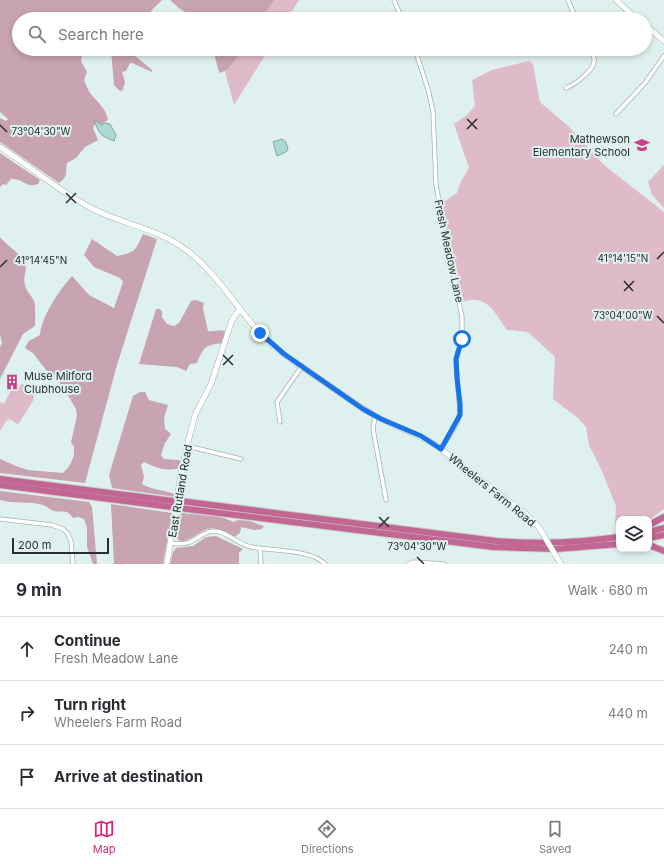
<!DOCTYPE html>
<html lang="en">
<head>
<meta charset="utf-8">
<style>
  body { margin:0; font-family:Inter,sans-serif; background:#f2f2f3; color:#2b2b33 }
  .controls { position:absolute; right:12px; bottom:12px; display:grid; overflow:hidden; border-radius:8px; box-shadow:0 2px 6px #0003 }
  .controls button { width:36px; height:36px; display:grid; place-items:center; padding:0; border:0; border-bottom:1px solid #e1e1e2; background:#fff; color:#2b2b33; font:20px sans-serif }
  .scale { position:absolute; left:12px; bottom:10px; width:97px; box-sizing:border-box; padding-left:4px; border:2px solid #282f2e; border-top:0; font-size:11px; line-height:14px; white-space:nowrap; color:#282f2e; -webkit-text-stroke:3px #dff1ee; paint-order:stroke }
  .stop { position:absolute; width:12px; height:12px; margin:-9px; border:3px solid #1a73e8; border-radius:50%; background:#fff }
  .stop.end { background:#1a73e8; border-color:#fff; box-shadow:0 1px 4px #0008 }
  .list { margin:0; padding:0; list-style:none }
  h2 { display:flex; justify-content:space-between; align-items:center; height:52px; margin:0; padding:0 16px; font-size:17px }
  h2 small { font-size:13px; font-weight:400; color:#7c7c81 }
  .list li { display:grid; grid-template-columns:26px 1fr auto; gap:12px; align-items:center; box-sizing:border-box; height:64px; padding:0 16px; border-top:1px solid #e1e1e2 }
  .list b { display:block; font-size:15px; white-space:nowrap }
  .list p { margin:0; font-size:13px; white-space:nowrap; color:#7c7c81 }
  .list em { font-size:13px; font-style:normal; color:#7c7c81 }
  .icon { flex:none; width:22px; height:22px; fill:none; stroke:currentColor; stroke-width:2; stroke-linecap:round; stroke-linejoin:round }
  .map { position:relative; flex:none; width:664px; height:564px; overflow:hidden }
  .search { position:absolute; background:#fff; box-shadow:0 2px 6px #0003; left:12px; right:12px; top:12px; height:44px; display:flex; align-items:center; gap:10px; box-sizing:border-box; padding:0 14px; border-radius:22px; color:#7c7c81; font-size:15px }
  .sheet { height:244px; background:#fff }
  nav { display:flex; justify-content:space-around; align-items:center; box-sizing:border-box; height:56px; border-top:1px solid #e1e1e2; background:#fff; font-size:11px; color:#7c7c81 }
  nav a { display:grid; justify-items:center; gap:2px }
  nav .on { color:#db2777 }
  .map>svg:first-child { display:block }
  .green { fill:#dfbbca }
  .forest { fill:#c8a3b2 }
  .water { fill:#abd8d2; stroke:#84a5a1 }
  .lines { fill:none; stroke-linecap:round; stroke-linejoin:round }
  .street-casing { stroke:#a2b3b1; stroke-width:5 }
  .secondary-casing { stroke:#a2b3b1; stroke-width:6 }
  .highway-casing { stroke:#cbcdcd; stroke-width:8 }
  .street { stroke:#fff; stroke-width:3.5 }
  .secondary { stroke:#fff; stroke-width:5 }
  .highway { stroke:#c26793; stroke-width:6 }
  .secondary-bridge-casing { stroke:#a2b3b1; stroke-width:6; stroke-linecap:butt }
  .highway-bridge-casing { stroke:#cbcdcd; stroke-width:8; stroke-linecap:butt }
  .secondary-bridge { stroke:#fff; stroke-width:5 }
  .highway-bridge { stroke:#c26793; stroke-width:6 }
  .route { stroke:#1a73e8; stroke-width:5 }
  .ticks { fill:none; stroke:#282f2e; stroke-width:1.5 }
  .labels { text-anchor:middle; stroke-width:4; stroke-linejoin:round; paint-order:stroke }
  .poi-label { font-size:11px; fill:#282f2e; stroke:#dff1ee; text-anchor:end }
  .street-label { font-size:11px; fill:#282f2e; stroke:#dff1ee }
  .ticks-label { font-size:10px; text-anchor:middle; fill:#282f2e; stroke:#dff1ee; stroke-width:4; stroke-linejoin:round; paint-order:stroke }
</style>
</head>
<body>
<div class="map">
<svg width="664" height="564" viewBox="0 0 664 564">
  <rect width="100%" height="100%" fill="#dff1ee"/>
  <g class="green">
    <polygon points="217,0 299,0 287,19 217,19"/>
    <polygon points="219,49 269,49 234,105"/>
    <path d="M529,61L533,64L540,102L568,126L604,165L664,212V509L649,520L619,519V524H615L616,506L601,469L589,445L586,427L578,418L553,399L555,357L528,332L507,330C499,319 490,300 475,300C471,299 467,301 463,302L442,203L457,193L460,183L469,168L454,124L467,115L475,106L472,80L492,70Z"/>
    <polygon points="664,165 664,208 652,195 648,182"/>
    <polygon points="22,383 34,396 33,401 19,423 17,424 10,419 7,420 0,431 0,402 4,404 11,390 17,391"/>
  </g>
  <g class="forest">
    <path d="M0,0H162L151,11L149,19H19V49H83L81,61L87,72L84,80C86,84 87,89 90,93C97,102 106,108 108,120L100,125L95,124L93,128L98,140L85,147L76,158L67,163C65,172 69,176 59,183L0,142V118L6,121L8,119L0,112Z"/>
    <polygon points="170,0 274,0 261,19 198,19 180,9"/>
    <polygon points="111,49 127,49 152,70 152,72 132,63 130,63 126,71 122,72 125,82 123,90 120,91 114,85"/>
    <path d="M213,49H242C236,59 231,69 220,73L218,69Z"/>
    <path d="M0,153L40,180L38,184C26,189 24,178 11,179L6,185L3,184L0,187Z"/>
    <path d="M143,234L157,239L117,365L85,483L0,473V459L16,466L28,470L63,473L67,469L71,463L74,455V447L71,442L77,416L76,409L65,390L53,374L46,370L33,353L26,349L25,347L29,341L40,335C42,315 59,291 72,276L89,295L114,308L123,282L120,278L94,267L84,255L92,239L117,256C136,252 135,251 143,234Z"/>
    <path d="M0,237C6,245 16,250 22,258C30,269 22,275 25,285C26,291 32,296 34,301C36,305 35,322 35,326L23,334L0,379V347L2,343L0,335Z"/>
    <path d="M196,300L204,303L203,309L208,331C214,332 219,329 225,331L222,343C206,345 203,347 197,363L190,364L186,371L177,367L139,364L156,309H160L162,312V317L167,324L174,326L179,323L191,301Z"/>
    <path d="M140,392H145L149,400L168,405L164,418L165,429L171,434L165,443L161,455L164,459L179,460L181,463L180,468C165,472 157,468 144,462L141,465L144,477L142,484C152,490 164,490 175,494V497L112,488L109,475L133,396Z"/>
    <path d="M0,491L89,502L92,507L97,564H93L87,547V527L84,519L78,517L73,518C66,508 63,513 54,511C50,510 47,506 43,505C30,501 14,504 0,500Z"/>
    <polygon points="111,504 172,513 163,564 114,564"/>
    <path d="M182,513C194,515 224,515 233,522L239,520L249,521L264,526L262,529L254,530L241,527L240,533L234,537C225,532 218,527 208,529C201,530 182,548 177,538C176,535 178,520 178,516Z"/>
    <polygon points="216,536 243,549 239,553 239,564 170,564 173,552 176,548 193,546 206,537"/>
  </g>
  <g class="water">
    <path d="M94,120L96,121L101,125L105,123L110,124L116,135L114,141C100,136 99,133 94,120Z"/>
    <polygon points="282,139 286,142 288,149 286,152 277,156 273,142"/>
  </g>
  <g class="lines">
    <g class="street-casing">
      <g id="street">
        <polyline points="394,0 402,19"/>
        <polyline points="568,0 576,19"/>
        <polyline points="415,49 429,93 433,112 436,184 440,208 462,317 462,339 457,355 456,364 460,412 457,423 441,449"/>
        <path d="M566,88C574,85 593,71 594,62C595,57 592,53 590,49"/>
        <polyline points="616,114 645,83 664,56"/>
        <polyline points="375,416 373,429 386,500"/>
        <polyline points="280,422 277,402 302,366"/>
        <polyline points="187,446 241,459"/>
        <polyline points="0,519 52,525 63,529 68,534 71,541 73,564"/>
        <path d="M171,543C177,544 184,545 190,542C198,539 204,531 214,531C227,531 237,544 251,547C271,551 311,549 325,564"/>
        <polyline points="260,548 261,564"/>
        <polyline points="408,564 414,562 444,564"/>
      </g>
    </g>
    <g class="secondary-casing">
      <g id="secondary">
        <polyline points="616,0 637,19"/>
        <polyline points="645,25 664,41"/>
        <path d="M0,147C31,167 60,192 93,209C122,224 155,228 182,247C220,273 240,317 274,347C289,359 306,369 321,380C339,392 356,405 374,415C395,427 417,433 437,446L527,515L537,525L543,534"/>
        <polyline points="556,556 561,564"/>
        <polyline points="167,564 180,479 187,446 195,415 211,384 232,320 236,314 240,309"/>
      </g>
    </g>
    <g class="highway-casing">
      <g id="highway">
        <polyline points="0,479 173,501"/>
        <polyline points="0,485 172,507"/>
        <path d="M180,501L496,541C537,544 578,543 619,537"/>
        <polyline points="179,508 493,547 556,549 619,544"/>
        <polyline points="649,525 664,517"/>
        <polyline points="649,532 664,528"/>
        <polyline points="649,538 664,535"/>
        <polyline points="649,545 664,551"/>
      </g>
    </g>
    <use href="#street" class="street"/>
    <use href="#secondary" class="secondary"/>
    <use href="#highway" class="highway"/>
    <g class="secondary-bridge-casing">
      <polyline id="secondary-bridge" points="543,534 556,556"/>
    </g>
    <g class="highway-bridge-casing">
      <g id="highway-bridge">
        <polyline points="173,501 180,501"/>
        <polyline points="172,507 179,508"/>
      </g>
    </g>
    <use href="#secondary-bridge" class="secondary-bridge"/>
    <use href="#highway-bridge" class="highway-bridge"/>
  </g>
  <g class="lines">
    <polyline class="route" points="260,333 284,354 363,409 381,419 421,436 441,449 460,415 460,404 457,378 456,359 462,339"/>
  </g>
  <path class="ticks" d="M467,119L477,129M0,125L7,132M467,129L477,119M66,193L76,203M66,203L76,193M657,259L664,252M0,267L7,260M624,281L633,291M624,291L634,281M657,316L664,323M223,355L233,365M223,365L233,355M379,517L389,527M379,527L389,517M417,557L424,564"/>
  <defs>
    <g id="school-bare" transform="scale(1.2)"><path d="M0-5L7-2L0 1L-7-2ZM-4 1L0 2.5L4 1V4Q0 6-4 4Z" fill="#c64388" stroke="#dff1ee" stroke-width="2.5" paint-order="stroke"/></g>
    <g id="building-bare" transform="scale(1.2)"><path d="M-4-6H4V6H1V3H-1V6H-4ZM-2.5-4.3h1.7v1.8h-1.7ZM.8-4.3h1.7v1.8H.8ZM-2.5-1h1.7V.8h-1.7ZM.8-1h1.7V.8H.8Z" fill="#c64388" stroke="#dff1ee" stroke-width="2.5" paint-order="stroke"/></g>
  </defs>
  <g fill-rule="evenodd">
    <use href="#school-bare" x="642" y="145"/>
    <use href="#building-bare" x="12" y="382"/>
  </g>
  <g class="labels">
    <g class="poi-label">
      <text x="630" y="143">Mathewson<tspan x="630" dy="13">Elementary School</tspan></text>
      <text x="24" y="380" text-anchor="start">Muse Milford<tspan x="24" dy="13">Clubhouse</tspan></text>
    </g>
    <g class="street-label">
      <text transform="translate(449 251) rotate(78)" y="4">Fresh Meadow Lane</text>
      <text transform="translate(492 490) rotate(39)" y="4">Wheelers Farm Road</text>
      <text transform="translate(180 491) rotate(-80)" y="4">East Rutland Road</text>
    </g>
  </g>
  <g class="ticks-label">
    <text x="41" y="135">73°04'30"W</text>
    <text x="623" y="262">41°14'15"N</text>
    <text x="41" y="264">41°14'45"N</text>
    <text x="623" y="319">73°04'00"W</text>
    <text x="417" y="550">73°04'30"W</text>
  </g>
</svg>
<div class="controls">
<button><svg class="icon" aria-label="layers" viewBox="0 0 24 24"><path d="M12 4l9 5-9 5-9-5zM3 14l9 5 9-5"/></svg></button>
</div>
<div class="scale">200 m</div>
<div class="stop" style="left:462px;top:339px"></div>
<div class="stop end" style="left:260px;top:333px"></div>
<div class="search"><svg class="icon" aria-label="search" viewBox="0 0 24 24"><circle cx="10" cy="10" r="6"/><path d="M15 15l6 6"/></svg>Search here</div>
</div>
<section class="sheet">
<h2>9 min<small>Walk · 680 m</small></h2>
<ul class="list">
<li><svg class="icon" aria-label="ahead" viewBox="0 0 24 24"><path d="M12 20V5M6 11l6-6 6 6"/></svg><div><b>Continue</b><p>Fresh Meadow Lane</p></div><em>240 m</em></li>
<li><svg class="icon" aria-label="right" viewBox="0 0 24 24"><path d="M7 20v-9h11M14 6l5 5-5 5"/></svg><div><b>Turn right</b><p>Wheelers Farm Road</p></div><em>440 m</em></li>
<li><svg class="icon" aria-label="arrive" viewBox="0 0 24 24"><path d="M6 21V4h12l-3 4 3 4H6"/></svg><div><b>Arrive at destination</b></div></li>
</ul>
</section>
<nav>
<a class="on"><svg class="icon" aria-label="map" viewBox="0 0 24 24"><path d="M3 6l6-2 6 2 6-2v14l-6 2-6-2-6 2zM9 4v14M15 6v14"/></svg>Map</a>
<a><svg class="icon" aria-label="directions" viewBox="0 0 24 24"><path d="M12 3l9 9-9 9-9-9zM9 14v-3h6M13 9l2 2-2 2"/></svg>Directions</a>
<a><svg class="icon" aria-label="saved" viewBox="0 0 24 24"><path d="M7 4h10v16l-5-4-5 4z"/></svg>Saved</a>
</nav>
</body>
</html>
